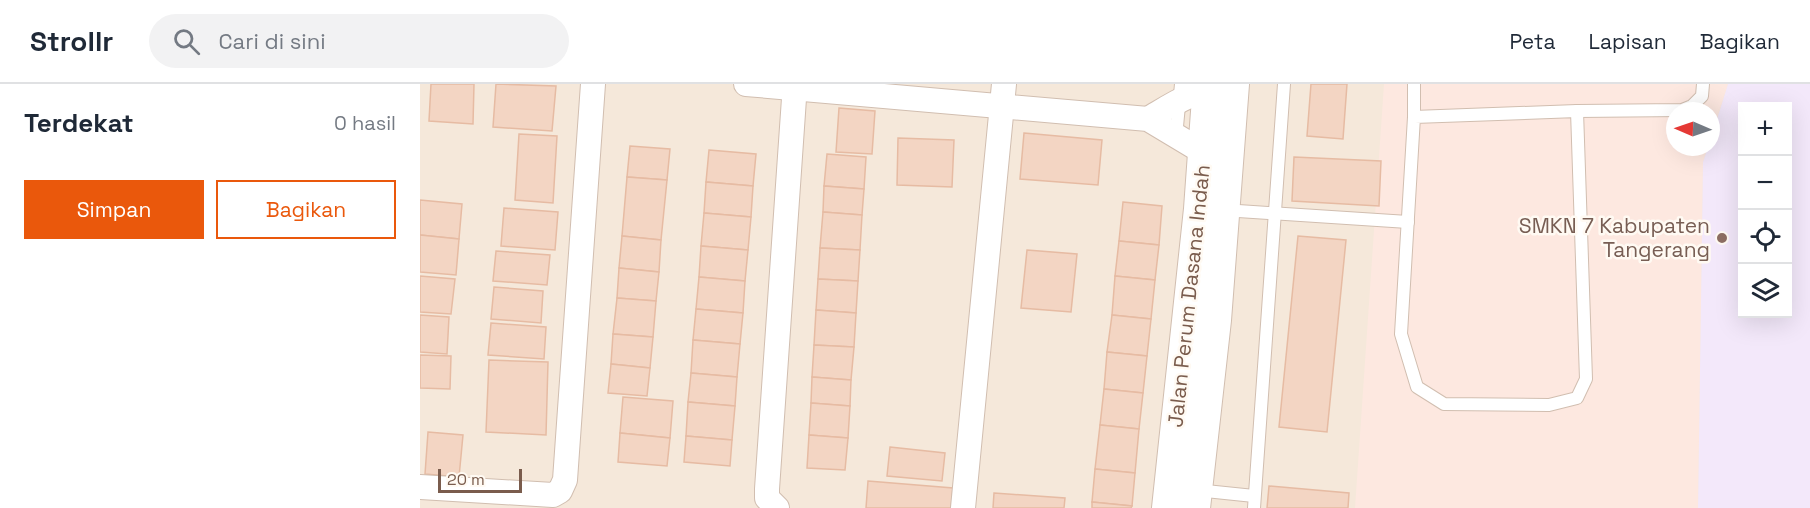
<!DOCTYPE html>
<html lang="id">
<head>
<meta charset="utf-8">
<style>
  body { margin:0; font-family:"Space Grotesk",sans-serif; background:#f2f2f3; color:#1f2937 }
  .controls { position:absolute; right:18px; top:18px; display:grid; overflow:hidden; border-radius:0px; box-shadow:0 6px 24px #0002 }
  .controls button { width:54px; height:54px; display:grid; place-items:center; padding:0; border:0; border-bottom:2px solid #e0e1e3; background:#fff; color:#1f2937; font:30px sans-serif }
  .compass { position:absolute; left:1246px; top:18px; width:54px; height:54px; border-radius:50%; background:#fff; box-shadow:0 6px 24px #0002; rotate:272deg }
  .scale { position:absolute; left:18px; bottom:15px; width:84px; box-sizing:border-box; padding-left:6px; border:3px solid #7a5c4d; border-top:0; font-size:16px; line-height:21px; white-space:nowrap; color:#7a5c4d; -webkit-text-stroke:4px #fffaf3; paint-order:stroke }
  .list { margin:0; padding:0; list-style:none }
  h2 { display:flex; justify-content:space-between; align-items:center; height:78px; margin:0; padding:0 24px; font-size:26px }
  h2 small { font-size:20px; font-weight:400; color:#747a83 }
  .actions { display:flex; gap:12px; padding:18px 24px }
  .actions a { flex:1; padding:14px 0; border:2px solid #ea580c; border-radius:0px; text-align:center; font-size:21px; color:#ea580c }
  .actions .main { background:#ea580c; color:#fff }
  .icon { flex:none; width:33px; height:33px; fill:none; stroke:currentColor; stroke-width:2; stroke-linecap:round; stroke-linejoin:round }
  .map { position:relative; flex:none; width:1390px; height:424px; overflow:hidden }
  header { display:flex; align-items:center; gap:36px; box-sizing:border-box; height:84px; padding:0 30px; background:#fff; border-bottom:2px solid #e0e1e3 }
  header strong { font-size:28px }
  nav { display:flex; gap:33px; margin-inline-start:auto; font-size:21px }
  .search { width:420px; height:54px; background:#f2f2f3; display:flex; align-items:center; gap:15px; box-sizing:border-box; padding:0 21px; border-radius:33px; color:#747a83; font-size:22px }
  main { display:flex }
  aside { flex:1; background:#fff }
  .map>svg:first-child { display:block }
  .residential { fill:#f5e8da; fill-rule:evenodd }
  .commercial { fill:#fde8e0 }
  .education { fill:#f3e8fa; fill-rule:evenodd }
  .building { fill:#f3d5c3; stroke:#e6bba3; stroke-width:1.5 }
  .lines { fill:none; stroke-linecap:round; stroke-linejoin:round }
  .service-casing { stroke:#d1beb0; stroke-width:14 }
  .minor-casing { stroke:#d1beb0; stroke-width:26 }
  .tertiary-casing { stroke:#d1beb0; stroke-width:32 }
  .service { stroke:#fff; stroke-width:12 }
  .minor { stroke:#fff; stroke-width:24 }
  .tertiary { stroke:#fff; stroke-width:30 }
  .education-dot { fill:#8d6e63; stroke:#fffaf3; stroke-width:2 }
  .labels { text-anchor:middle; stroke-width:5; stroke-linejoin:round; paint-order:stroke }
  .education-label { font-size:21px; fill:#785e54; stroke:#fffaf3; text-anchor:end }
  .street-label { font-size:21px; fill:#7a5c4d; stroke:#fffaf3 }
</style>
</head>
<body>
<header>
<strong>Strollr</strong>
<div class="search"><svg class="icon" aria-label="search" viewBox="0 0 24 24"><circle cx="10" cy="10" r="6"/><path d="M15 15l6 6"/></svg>Cari di sini</div>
<nav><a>Peta</a><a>Lapisan</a><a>Bagikan</a></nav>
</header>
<main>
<aside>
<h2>Terdekat<small>0 hasil</small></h2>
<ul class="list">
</ul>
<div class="actions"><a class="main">Simpan</a><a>Bagikan</a></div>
</aside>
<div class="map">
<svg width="1390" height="424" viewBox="0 0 1390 424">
  <rect width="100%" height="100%" fill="#fdf6ec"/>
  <path class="residential" d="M0,0H1390V424H0ZM1322,22H1368V230H1322ZM1255,27H1291V63H1255Z"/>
  <polygon class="commercial" points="964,0 1308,0 1291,54 1291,27 1255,27 1255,63 1288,63 1283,78 1278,424 935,424"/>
  <path class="education" d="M1308,0H1390V424H1278L1283,78L1288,63H1291V54ZM1322,22H1368V230H1322Z"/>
  <g class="building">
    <polygon points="11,0 54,0 53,40 9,37"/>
    <polygon points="76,0 136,2 132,47 73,43"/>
    <polygon points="891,0 927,0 923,55 887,52"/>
    <polygon points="419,24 455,27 452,70 416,68"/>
    <polygon points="604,49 682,56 678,101 600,95"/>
    <polygon points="99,50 137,52 133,119 95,116"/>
    <polygon points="478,54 534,56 532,103 477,101"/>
    <polygon points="210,62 250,65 247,96 207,93"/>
    <polygon points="289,66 336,70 333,102 286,98"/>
    <polygon points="407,70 446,73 444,105 404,102"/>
    <polygon points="874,73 961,77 959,122 872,117"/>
    <polygon points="207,93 247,96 241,156 202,152"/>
    <polygon points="286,98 333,102 331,133 284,129"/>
    <polygon points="404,102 444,105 442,131 403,128"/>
    <polygon points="0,116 42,120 39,155 0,151"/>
    <polygon points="703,118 742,122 739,161 699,157"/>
    <polygon points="84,124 138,128 135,166 81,162"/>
    <polygon points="403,128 442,131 440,166 400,164"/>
    <polygon points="284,129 331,133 328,166 281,162"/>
    <polygon points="0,151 39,155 36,191 0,188"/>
    <polygon points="202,152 241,156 239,188 199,184"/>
    <polygon points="878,152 926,156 907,348 859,343"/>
    <polygon points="699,157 739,161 735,196 695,192"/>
    <polygon points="281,162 328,166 325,197 279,193"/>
    <polygon points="400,164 440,166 438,197 398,195"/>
    <polygon points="607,166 657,170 651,228 601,224"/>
    <polygon points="76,167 130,171 127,201 73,197"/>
    <polygon points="199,184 239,188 236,217 197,214"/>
    <polygon points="0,192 35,195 31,230 0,228"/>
    <polygon points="695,192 735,196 731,235 692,231"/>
    <polygon points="279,193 325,197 323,229 276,225"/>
    <polygon points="398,195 438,197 436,229 396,226"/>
    <polygon points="74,203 123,207 121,239 71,235"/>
    <polygon points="197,214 236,217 233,253 193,250"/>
    <polygon points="276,225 323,229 320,260 273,256"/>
    <polygon points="396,226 436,229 434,263 394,261"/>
    <polygon points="0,231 29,233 27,270 0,268"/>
    <polygon points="692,231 731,235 727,272 687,268"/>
    <polygon points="71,239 126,243 124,275 68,271"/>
    <polygon points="193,250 233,253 230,284 191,280"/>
    <polygon points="273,256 320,260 317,293 271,289"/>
    <polygon points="394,261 434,263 431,296 392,293"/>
    <polygon points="687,268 727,272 723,309 684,305"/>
    <polygon points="0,271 31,272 30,305 0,304"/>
    <polygon points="69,276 128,278 126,351 66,348"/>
    <polygon points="191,280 230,284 227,312 188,309"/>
    <polygon points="271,289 317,293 315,322 268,318"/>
    <polygon points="392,293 431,296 430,322 391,319"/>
    <polygon points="684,305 723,309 719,345 680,341"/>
    <polygon points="203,313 253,317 250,354 200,349"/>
    <polygon points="268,318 315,322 312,356 266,352"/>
    <polygon points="391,319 430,322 428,354 389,351"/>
    <polygon points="680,341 719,345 715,389 675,385"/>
    <polygon points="8,348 43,351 39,393 5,390"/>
    <polygon points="200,349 250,354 247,382 198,378"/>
    <polygon points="389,351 428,354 425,386 387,384"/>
    <polygon points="266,352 312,356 310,382 264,378"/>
    <polygon points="470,363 525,369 522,397 467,392"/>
    <polygon points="675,385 715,389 712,422 672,418"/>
    <polygon points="448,397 533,404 531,424 446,424"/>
    <polygon points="849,402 929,409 928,424 847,424"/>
    <polygon points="574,409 645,414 644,424 573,424"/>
    <polygon points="672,418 712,422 711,424 672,424"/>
  </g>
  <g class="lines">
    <g class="service-casing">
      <g id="service">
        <polygon points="1157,27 1166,295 1157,314 1129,321 1024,320 997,303 981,250 994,33"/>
        <polyline points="1157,27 1262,26 1272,22 1282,12 1283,0"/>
        <polyline points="994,33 994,0"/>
        <polyline points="756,53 761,0"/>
        <polyline points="803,126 988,138"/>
        <polyline points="776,406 834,412"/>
        <polyline points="834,424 864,0"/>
      </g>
    </g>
    <g class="minor-casing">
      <g id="minor">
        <polyline points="326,0 728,35 783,68 797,70"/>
        <path d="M728,35C752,21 775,4 803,6"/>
        <polyline points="0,403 133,411 140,407 145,396 173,0"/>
        <polyline points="357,424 347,414 347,405 375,0"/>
        <polyline points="543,424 584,0"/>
      </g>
    </g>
    <g class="tertiary-casing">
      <g id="tertiary">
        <polyline points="747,424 779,125 788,0"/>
        <polyline points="775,424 796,236 814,0"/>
      </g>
    </g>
    <use href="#service" class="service"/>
    <use href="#minor" class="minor"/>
    <use href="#tertiary" class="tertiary"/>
  </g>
  <circle class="education-dot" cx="1302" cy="154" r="6"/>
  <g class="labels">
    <g class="education-label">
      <text x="1290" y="149">SMKN 7 Kabupaten<tspan x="1290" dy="24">Tangerang</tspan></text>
    </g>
    <g class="street-label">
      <text transform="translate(769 212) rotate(-84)" y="7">Jalan Perum Dasana Indah</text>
    </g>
  </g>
</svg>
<div class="controls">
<button>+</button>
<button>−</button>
<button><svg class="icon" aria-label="locate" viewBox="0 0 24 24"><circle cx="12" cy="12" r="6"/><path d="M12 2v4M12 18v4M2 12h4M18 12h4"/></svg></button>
<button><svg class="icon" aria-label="layers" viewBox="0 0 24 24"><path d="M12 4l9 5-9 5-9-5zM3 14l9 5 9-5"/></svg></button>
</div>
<svg class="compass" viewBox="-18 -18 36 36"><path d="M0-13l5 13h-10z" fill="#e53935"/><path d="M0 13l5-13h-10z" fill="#747a83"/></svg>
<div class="scale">20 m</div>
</div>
</main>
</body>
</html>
